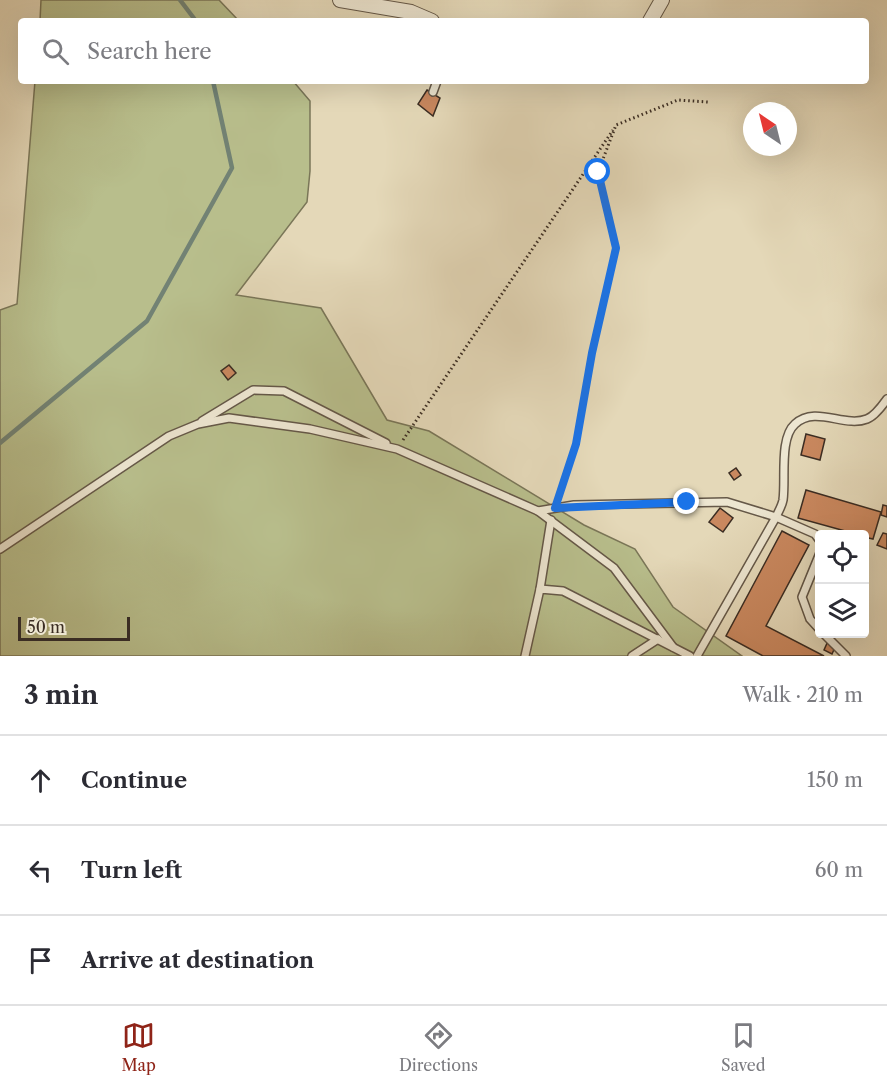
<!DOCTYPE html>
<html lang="en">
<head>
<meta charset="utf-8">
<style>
  body { margin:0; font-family:"Libre Caslon Text",serif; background:#f7f7f7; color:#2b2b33 }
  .controls { position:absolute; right:18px; bottom:18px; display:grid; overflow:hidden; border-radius:6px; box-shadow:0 6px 24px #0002 }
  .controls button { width:54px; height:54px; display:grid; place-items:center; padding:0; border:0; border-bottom:2px solid #e1e1e2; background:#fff; color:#2b2b33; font:30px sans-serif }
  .compass { position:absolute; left:743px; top:102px; width:54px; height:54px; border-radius:50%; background:#fff; box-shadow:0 6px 24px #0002; rotate:325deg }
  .scale { position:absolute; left:18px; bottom:15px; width:112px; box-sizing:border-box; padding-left:6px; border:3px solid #3b2d23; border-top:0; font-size:16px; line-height:21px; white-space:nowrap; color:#3b2d23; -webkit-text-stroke:4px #ede6d1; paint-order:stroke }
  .stop { position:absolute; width:18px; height:18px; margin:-14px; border:4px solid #1a73e8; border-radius:50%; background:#fff }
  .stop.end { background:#1a73e8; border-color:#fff; box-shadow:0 2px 6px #0008 }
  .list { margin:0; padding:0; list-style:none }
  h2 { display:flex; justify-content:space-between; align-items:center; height:78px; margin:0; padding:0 24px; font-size:26px }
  h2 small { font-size:20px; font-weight:400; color:#7c7c81 }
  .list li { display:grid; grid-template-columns:39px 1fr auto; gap:18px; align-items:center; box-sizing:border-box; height:90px; padding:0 24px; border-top:2px solid #e1e1e2 }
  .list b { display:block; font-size:22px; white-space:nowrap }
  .list em { font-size:20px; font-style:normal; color:#7c7c81 }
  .icon { flex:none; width:33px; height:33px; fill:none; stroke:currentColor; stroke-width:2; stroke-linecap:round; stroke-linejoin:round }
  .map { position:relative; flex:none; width:887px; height:656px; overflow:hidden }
  .search { position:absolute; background:#fff; box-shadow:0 6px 24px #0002; left:18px; right:18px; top:18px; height:66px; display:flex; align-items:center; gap:15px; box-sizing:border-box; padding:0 21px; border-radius:6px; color:#7c7c81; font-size:22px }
  .sheet { height:348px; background:#fff }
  nav { display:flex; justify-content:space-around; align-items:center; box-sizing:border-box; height:84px; border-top:2px solid #e1e1e2; background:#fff; font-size:16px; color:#7c7c81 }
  nav a { display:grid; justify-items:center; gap:3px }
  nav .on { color:#8f2418 }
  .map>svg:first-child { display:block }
  .green { fill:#b8be8c; stroke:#7a7658; stroke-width:1.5 }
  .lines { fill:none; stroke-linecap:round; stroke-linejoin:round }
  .stream { stroke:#728274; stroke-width:4.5 }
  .building { fill:#c9885f; stroke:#3b2d23; stroke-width:1.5 }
  .service-casing { stroke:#655848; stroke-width:10 }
  .minor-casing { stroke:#655848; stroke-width:16 }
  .path { stroke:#3b2d23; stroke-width:3; stroke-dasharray:1.5 3; stroke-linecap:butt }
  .service { stroke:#ede6d1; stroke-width:7 }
  .minor { stroke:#ede6d1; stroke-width:14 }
  .route { stroke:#1a73e8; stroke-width:8 }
</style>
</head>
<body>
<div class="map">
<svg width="887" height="656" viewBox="0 0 887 656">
  <rect width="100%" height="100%" fill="#e4d8b8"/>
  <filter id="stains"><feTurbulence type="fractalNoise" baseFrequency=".00333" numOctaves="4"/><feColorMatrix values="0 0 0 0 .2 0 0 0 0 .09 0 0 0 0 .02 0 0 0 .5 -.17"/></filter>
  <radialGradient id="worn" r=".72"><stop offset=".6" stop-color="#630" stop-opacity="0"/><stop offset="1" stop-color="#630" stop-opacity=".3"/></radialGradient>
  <g class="green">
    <polygon points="41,0 219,0 239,21 40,21"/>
    <polygon points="35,81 293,81 310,101 310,171 307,202 236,295 321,308 387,420 429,431 584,525 635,549 673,607 742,656 0,656 0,310 17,304"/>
  </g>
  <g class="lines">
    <g class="stream">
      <polyline points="180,0 196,21"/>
      <polyline points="0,443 147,321 232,168 213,81"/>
    </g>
  </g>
  <g class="building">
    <polygon points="427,90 440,98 433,116 418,104"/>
    <polygon points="229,365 236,373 228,380 221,371"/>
    <polygon points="806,434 825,439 820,460 801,455"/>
    <polygon points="736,468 741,475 734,480 729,473"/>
    <polygon points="806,490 881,512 873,539 864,537 864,534 856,534 798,518"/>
    <polygon points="883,505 887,506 887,517 881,515"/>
    <polygon points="720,508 733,518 723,532 709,522"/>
    <polygon points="782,531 809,545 766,626 824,656 763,656 726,636"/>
    <polygon points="883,533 887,534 887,549 877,545"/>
    <polygon points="828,641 836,645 832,654 824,650"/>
  </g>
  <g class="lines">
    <g class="service-casing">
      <g id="service">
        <polyline points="433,92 437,81"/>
        <polyline points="202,421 253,390 284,391 386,443"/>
        <polyline points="538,511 574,505 727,502 776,517 815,534 820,541"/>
        <polyline points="0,549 169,436 198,424 229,418 310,429 397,449 538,511 614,568 673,647"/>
        <polyline points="820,553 802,597 810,619 820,630"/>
        <polyline points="540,589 551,520"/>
        <polyline points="824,634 846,656"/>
        <polyline points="525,656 540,589 563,591 690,656"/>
        <polyline points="632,656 658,639"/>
        <path d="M697,656L776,517C778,512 782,506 783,500C786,479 779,438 795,424C816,405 844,428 867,419C875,416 882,406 887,399"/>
      </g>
    </g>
    <g class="minor-casing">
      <g id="minor">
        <polyline points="340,0 411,12 432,21"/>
        <polyline points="650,21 662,0"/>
      </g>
    </g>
    <g class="path">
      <polyline points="403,440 613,130"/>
      <polyline points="558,499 576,444 592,353 616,248 598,172 616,125 678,100 708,102"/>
    </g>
    <use href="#service" class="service"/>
    <use href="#minor" class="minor"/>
  </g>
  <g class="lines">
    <polyline class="route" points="598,172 616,248 592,353 576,444 555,508 687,502"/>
  </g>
  <rect width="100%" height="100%" filter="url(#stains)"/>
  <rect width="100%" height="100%" fill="url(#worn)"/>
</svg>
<div class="controls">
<button><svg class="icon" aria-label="locate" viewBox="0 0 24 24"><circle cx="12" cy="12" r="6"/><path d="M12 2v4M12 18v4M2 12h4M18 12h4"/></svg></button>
<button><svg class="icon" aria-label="layers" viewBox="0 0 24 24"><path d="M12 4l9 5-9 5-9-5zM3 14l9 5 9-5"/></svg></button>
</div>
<svg class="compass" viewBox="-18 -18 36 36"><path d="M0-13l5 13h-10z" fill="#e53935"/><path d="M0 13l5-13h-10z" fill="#7c7c81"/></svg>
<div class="scale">50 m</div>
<div class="stop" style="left:598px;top:172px"></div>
<div class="stop end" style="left:687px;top:502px"></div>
<div class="search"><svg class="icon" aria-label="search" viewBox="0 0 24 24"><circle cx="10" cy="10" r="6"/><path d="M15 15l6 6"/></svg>Search here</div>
</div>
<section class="sheet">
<h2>3 min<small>Walk · 210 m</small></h2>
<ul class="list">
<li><svg class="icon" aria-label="ahead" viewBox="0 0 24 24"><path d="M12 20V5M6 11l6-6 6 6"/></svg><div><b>Continue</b></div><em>150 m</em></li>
<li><svg class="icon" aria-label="left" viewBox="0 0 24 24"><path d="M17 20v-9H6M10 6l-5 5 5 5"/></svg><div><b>Turn left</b></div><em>60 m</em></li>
<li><svg class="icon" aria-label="arrive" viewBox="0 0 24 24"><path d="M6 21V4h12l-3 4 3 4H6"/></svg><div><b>Arrive at destination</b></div></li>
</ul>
</section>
<nav>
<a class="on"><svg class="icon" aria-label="map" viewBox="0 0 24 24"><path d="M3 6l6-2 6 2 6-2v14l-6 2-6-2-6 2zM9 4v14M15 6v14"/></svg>Map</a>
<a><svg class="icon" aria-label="directions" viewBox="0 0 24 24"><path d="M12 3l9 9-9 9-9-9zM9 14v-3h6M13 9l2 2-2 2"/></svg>Directions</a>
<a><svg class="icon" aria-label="saved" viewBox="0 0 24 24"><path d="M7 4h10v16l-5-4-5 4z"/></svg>Saved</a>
</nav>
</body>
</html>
